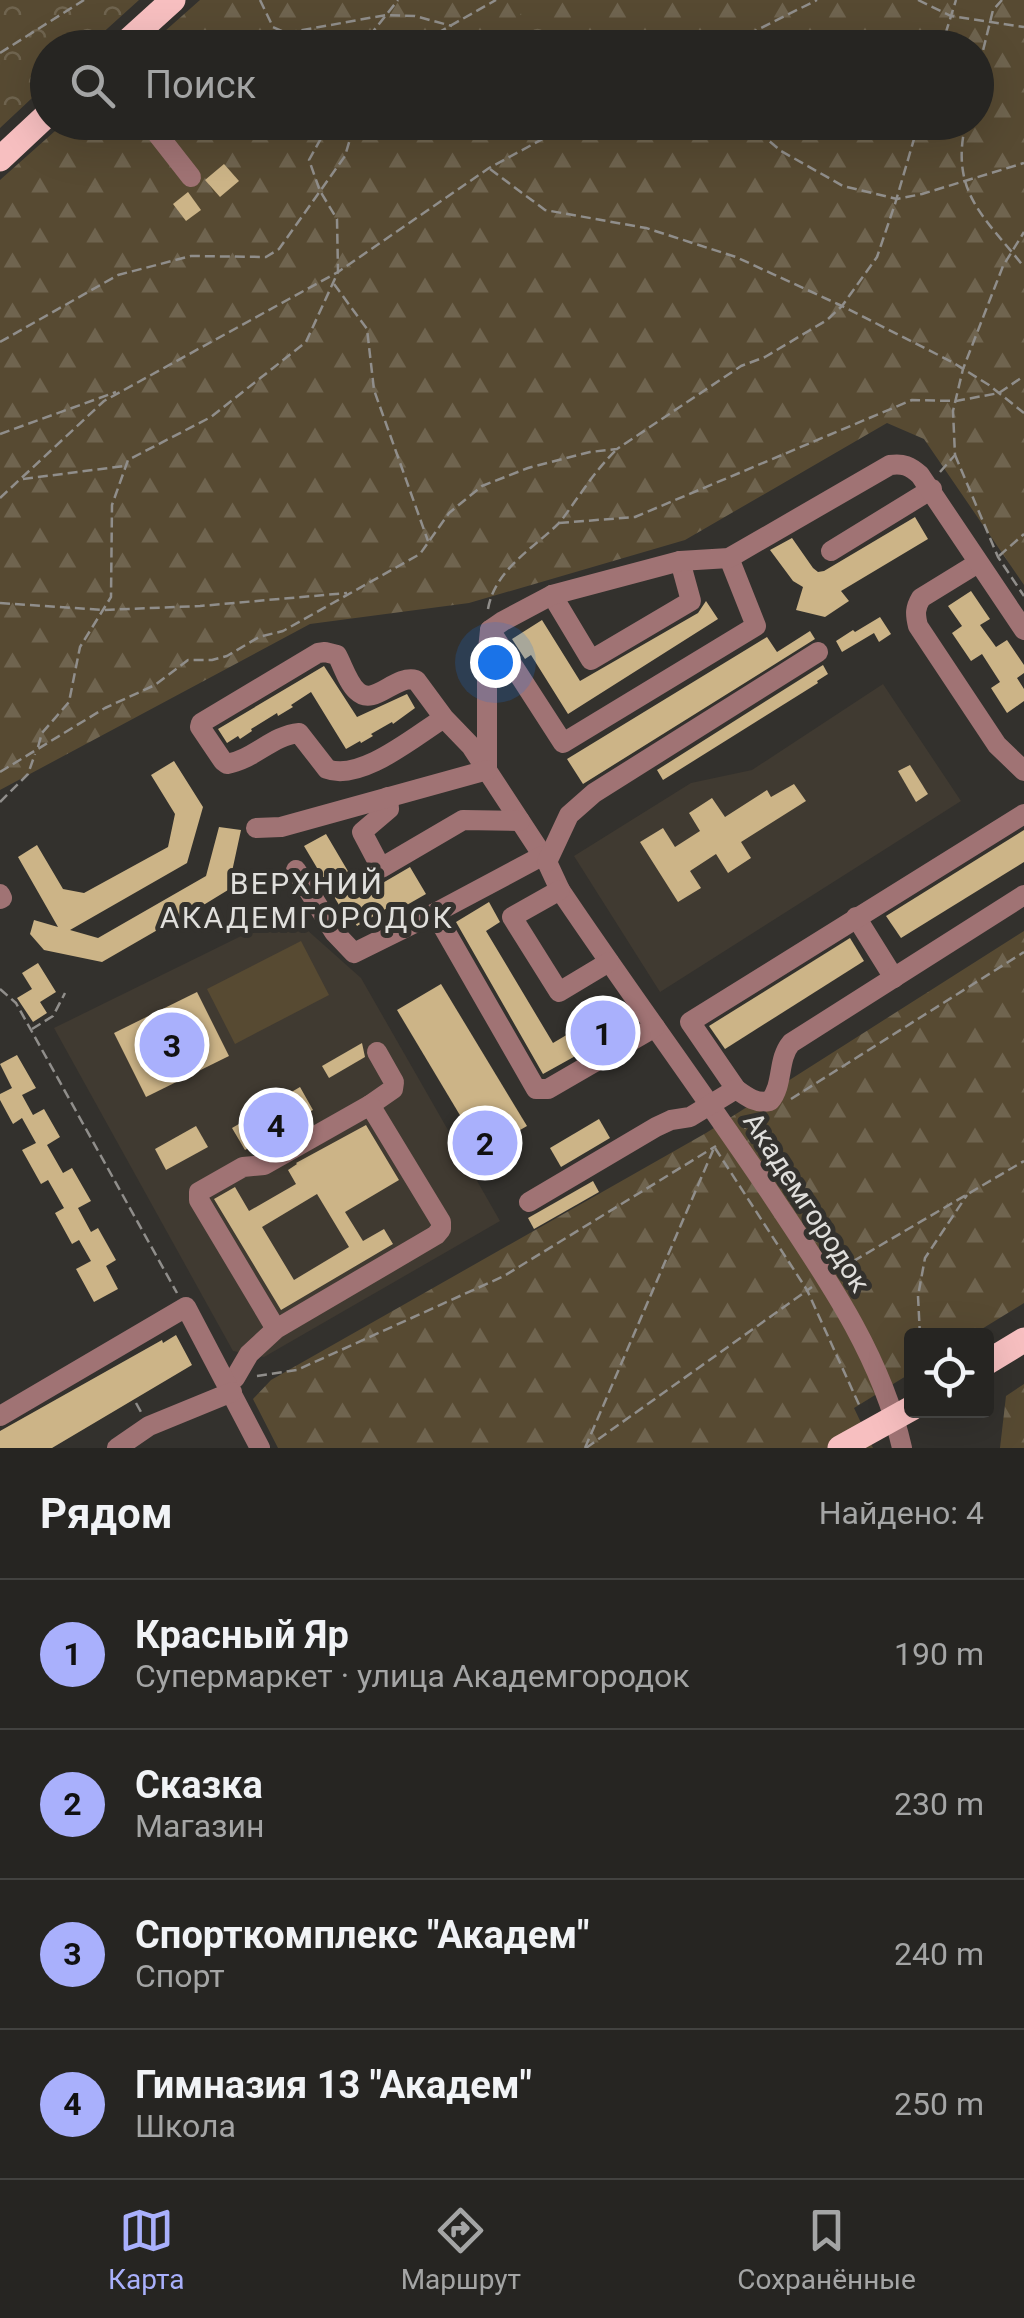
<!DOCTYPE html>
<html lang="ru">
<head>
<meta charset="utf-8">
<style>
  body { margin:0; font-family:Roboto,sans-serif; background:#2e2d2a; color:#f1f3f6 }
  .controls { position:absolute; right:30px; bottom:30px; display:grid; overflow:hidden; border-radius:10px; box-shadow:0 10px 40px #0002 }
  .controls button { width:90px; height:90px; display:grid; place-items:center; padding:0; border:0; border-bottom:2px solid #424240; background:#262522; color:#f1f3f6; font:50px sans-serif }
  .you { position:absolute; left:495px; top:662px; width:35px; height:35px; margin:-25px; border:8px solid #fff; border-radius:50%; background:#1a73e8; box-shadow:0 0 0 15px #1a73e833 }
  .badge { display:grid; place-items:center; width:65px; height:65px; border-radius:50%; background:#a9b0fc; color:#111; font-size:32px; font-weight:700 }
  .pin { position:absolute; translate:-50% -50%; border:5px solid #fff; box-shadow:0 2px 10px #0006 }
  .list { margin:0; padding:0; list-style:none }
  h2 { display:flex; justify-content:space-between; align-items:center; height:130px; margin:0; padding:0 40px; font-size:42px }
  h2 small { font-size:32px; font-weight:400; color:#a4a5a5 }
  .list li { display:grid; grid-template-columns:65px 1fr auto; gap:30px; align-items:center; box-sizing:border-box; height:150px; padding:0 40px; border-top:2px solid #424240 }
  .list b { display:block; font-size:38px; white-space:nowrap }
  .list p { margin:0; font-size:32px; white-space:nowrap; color:#a4a5a5 }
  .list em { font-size:32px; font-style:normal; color:#a4a5a5 }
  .icon { flex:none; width:55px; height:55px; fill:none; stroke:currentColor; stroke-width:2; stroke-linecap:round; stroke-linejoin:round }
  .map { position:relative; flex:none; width:1024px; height:1448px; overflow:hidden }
  .search { position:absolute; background:#262522; box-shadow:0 10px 40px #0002; left:30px; right:30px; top:30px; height:110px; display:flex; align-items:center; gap:25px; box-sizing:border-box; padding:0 35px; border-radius:55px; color:#a4a5a5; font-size:38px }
  .sheet { height:730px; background:#262522 }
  nav { display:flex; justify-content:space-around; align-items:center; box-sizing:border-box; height:140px; border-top:2px solid #424240; background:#262522; font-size:28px; color:#a4a5a5 }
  nav a { display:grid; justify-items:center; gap:5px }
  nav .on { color:#a9b0fc }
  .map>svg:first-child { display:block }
  .built { fill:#403a31 }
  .forest { fill:url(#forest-firs) }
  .park { fill:url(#park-crowns) }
  .pitch { fill:#574a32 }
  .building { fill:#ccb487; fill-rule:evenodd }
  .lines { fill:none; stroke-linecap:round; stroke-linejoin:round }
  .path { stroke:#908e8b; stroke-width:2.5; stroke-dasharray:10 5; stroke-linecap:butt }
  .minor { stroke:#a07374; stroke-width:20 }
  .major { stroke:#f7bfc0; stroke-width:25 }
  .labels { text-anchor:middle; stroke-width:10; stroke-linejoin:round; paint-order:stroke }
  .street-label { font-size:28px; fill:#e0dfdc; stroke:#33312d }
  .neighbourhood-label { font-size:30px; letter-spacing:2.5px; fill:#e0dfdc; stroke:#33312d }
</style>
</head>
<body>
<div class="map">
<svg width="1024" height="1448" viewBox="0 0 1024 1448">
  <defs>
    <pattern id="forest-firs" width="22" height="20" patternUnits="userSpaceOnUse" patternTransform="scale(2.5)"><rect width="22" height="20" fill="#574a32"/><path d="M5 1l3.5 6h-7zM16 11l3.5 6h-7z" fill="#6f644f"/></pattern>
    <pattern id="park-crowns" width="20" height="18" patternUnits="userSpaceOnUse" patternTransform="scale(2.5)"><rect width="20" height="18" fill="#574a32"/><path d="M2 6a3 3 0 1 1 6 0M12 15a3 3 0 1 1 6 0" fill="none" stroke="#6f644f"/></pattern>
  </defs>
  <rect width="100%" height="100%" fill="#33312d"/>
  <g class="built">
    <polygon points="883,684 961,801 660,992 574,856 691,783 752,770"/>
    <polygon points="288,913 361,978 500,1221 264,1357 233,1351 54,1028"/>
  </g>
  <g class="forest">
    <polygon points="200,0 1024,0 1024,585 924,439 887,423 685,540 469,603 310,624 0,790 0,180 64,123 976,122 976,48 147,47"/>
    <polygon points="1024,931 1024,1303 972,1335 912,1336 911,1373 854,1408 873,1448 278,1448 253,1399 271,1380 706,1133"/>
    <polygon points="1024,1384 1024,1448 1000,1448 1006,1396"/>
  </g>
  <g class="park">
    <polygon points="0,0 139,0 87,47 48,48 47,84 0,128"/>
    <polygon points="525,6 549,7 554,38 551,47 517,47 513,28"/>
  </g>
  <polygon class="pitch" points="301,941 329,995 235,1044 207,989"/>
  <g class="building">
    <polygon points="224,164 239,181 220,197 205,180"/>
    <polygon points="188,192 201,210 186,221 173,204"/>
    <polygon points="915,517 928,539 841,591 849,601 825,617 796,610 803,587 793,581 770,550 792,538 813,568 818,572 824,571"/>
    <polygon points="971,591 990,619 980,625 996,647 1007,640 1024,665 1024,673 1017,678 1024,689 1024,701 1007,713 991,688 1000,682 982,654 971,661 952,633 962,626 948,606"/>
    <polygon points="706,601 718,619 568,714 531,655 525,659 512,639 542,620 580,681 698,613"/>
    <polygon points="880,617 891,634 879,642 874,633 842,652 836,641 853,630 855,632"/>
    <polygon points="810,631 815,639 583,784 567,759 767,637 777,652"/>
    <polygon points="823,665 828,674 817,681 818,683 663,780 657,770"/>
    <polygon points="324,666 357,717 407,694 415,708 393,724 392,722 371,734 373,736 361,743 360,741 346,749 311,692 291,705 293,707 278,716 277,713 251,729 252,731 240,739 238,736 227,743 218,729"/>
    <polygon points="174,761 203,807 187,863 70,930 98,938 206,876 219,827 241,830 228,890 174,923 173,921 102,962 44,950 30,934 34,920 58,927 18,857 37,845 63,889 84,893 168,847 175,814 151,775"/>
    <polygon points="910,765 928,794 916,802 898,771"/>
    <polygon points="794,784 806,801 741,842 751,858 728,873 716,854 690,871 701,888 678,902 640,842 663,828 675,847 700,831 689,813 712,798 725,817 767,790 771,797"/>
    <polygon points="1024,830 1024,862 901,938 886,916"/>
    <polygon points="326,834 362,895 410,867 426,894 398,910 394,904 357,926 346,907 342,910 304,846"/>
    <polygon points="489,902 500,922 486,931 553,1043 612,1008 624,1029 543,1074 456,922"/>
    <polygon points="850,938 864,961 725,1049 709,1026"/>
    <polygon points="38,963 56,992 40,1002 47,1013 33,1022 17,998 32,989 22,973"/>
    <polygon points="441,984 527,1126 482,1152 397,1010"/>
    <polygon points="197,992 229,1056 146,1097 114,1033"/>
    <polygon points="362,1043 365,1057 329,1078 322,1066"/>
    <polygon points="17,1055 36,1088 22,1095 33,1115 44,1109 60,1137 47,1145 63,1173 72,1168 91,1201 78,1208 91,1232 98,1228 116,1260 106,1266 118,1289 94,1302 76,1269 91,1261 79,1240 72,1244 55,1213 64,1208 48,1180 41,1184 22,1150 36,1143 22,1118 13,1124 0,1100 0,1094 12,1088 0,1064"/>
    <polygon points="300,1087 313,1110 297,1118 302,1127 282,1139 278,1131 245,1150 232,1128 263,1110 258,1103 273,1094 276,1101"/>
    <polygon points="599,1119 610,1138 561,1167 550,1148"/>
    <path d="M366,1125L399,1180L345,1212L363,1241L384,1229L393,1244L281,1310L214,1199L235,1187L249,1211L296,1184L288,1170L297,1164L296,1163ZM317,1194L349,1247L294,1280L262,1227Z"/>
    <polygon points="196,1126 208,1147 166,1170 155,1149"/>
    <polygon points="593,1181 599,1192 534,1229 528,1218"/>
    <polygon points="176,1335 192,1365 52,1448 0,1448 0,1431 162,1340 163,1343"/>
  </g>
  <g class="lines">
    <g class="path">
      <polyline points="260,0 273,27 286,33 386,15 415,16 452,26"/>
      <polyline points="918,0 951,16 1024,27"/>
      <polyline points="360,48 398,0"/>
      <polyline points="411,48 496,0"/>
      <polyline points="721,48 817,0"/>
      <polyline points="941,48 956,0"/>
      <polyline points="0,53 84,0"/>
      <polyline points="976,79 993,10 1002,0"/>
      <polyline points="747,122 781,151 843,186 897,199 922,194 1024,163"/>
      <path d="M966,122C949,193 985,217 1024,267"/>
      <polyline points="490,169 545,210 646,228 736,257 842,306 952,362 989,385 1024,413"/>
      <polyline points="334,284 367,329 374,390 428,541"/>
      <polyline points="0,342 118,275 191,256 266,257 279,249 345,156 355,122"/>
      <polyline points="0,434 116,392"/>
      <polyline points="955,455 998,557 1024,596"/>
      <polyline points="940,472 955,455 953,411 963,369 1003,266 1024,232"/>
      <polyline points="23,479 124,466"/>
      <polyline points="0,498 104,401 338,272 489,168 574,122"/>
      <polyline points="559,523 635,517 912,400 956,401 999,393 1024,376"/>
      <polyline points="999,556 1024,534"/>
      <polyline points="0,603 103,610 200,606 347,593"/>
      <path d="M488,609C495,570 531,550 557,525C566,516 573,503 581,493C592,477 603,463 616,450"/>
      <polyline points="38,747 42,733 69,702 80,647 111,597 112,505 128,460 211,417 306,342 338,272 337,219 320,191 309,160 330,122"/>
      <polyline points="0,772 105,708 155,685 188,660 212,660 227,656 259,637 283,631 420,554 449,513 482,486 528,468 590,452 617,449 741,366 765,357 827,320 842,306 877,257 895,204 919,122"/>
      <polyline points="0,802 28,774 35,754"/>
      <polyline points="0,989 16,1003 177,1293"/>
      <polyline points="32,1029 53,1016 65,993"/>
      <polyline points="791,1099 1024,952"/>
      <polyline points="744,1128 758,1119"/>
      <polyline points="715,1148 807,1290 861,1409"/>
      <polyline points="840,1269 1024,1161"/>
      <polyline points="920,1336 918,1296 925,1258 967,1195"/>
      <polyline points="257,1376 297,1370 504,1276 716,1146"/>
      <polyline points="908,1381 912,1372"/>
      <polyline points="136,1403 141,1412"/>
      <polyline points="585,1448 714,1148"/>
      <polyline points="586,1448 812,1287"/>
    </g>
    <g class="minor">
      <polyline points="148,122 191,177"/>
      <polyline points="831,551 932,489"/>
      <path d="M978,563L921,598C915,608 915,614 918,626L997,745L1024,771"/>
      <polyline points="552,595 591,660 691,601 680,561"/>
      <polyline points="490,630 563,743 756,626 729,558"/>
      <path d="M444,718C415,736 361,782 327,769L299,733C273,735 253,760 227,764L223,761L200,727L201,723L318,653L325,652L337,655C343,666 348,683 357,691C374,708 395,674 416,680L444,718L471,746L547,862L560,890C628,991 701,1090 769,1191C822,1271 881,1353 902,1448"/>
      <path d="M487,768V659L490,630L503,621L552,595L680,561L729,558L890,465C903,463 910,466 920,475L1024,630"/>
      <polyline points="388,797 389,809 362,832 381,868 463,820 520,821"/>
      <polyline points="256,828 281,827 487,770"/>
      <polyline points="542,856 435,913 536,1089 548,1089 655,1027"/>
      <polyline points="547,862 569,815 594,793 818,652"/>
      <polyline points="296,870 334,932 354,953 435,913"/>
      <polyline points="560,890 512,917 559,992 609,962"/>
      <polyline points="0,894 2,898 0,899"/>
      <polyline points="856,917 894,978"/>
      <polyline points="736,1089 690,1022 1024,814"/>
      <polyline points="370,1105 393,1089 394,1082 377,1052"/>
      <path d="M529,1202L656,1127L671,1120L690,1117L736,1089C747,1097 756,1104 770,1101C784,1084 777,1060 791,1043L1024,895"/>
      <polyline points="227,1384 235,1378 249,1354 276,1329 436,1235 441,1229 441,1222 370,1105 264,1165 243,1167 199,1192 199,1200 276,1329"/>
      <polyline points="0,1416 186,1307 260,1448"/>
      <polyline points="117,1448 149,1426 232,1392"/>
    </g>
    <g class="major">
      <polyline points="120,48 173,0"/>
      <polyline points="0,159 48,114"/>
      <polyline points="986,1363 1024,1340"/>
      <polyline points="840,1448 912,1408"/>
    </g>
  </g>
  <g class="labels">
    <g class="street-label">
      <text transform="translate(807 1202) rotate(57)" y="10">Академгородок</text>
    </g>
    <g class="neighbourhood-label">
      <text x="307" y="894">ВЕРХНИЙ<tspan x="307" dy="34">АКАДЕМГОРОДОК</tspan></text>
    </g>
  </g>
</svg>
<div class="controls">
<button><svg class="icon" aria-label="locate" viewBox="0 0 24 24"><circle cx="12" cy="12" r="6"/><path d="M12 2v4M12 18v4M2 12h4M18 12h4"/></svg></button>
</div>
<div class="you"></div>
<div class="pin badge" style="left:603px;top:1033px">1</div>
<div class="pin badge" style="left:485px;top:1143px">2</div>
<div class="pin badge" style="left:172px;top:1045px">3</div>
<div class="pin badge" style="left:276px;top:1125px">4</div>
<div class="search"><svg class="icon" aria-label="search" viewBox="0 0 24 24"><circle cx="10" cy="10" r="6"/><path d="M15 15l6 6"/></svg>Поиск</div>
</div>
<section class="sheet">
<h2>Рядом<small>Найдено: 4</small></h2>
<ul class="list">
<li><span class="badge">1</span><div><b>Красный Яр</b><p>Супермаркет · улица Академгородок</p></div><em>190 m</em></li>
<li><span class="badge">2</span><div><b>Сказка</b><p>Магазин</p></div><em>230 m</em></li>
<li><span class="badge">3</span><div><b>Спорткомплекс &quot;Академ&quot;</b><p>Спорт</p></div><em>240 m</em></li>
<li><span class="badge">4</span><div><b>Гимназия 13 &quot;Академ&quot;</b><p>Школа</p></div><em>250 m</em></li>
</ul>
</section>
<nav>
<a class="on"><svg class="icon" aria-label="map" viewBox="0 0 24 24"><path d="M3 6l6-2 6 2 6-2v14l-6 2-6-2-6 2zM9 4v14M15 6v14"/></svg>Карта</a>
<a><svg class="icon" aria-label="directions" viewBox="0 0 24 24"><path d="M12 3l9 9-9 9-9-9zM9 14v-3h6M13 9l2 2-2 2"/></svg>Маршрут</a>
<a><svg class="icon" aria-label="saved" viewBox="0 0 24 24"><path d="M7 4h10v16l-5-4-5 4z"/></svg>Сохранённые</a>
</nav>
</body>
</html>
